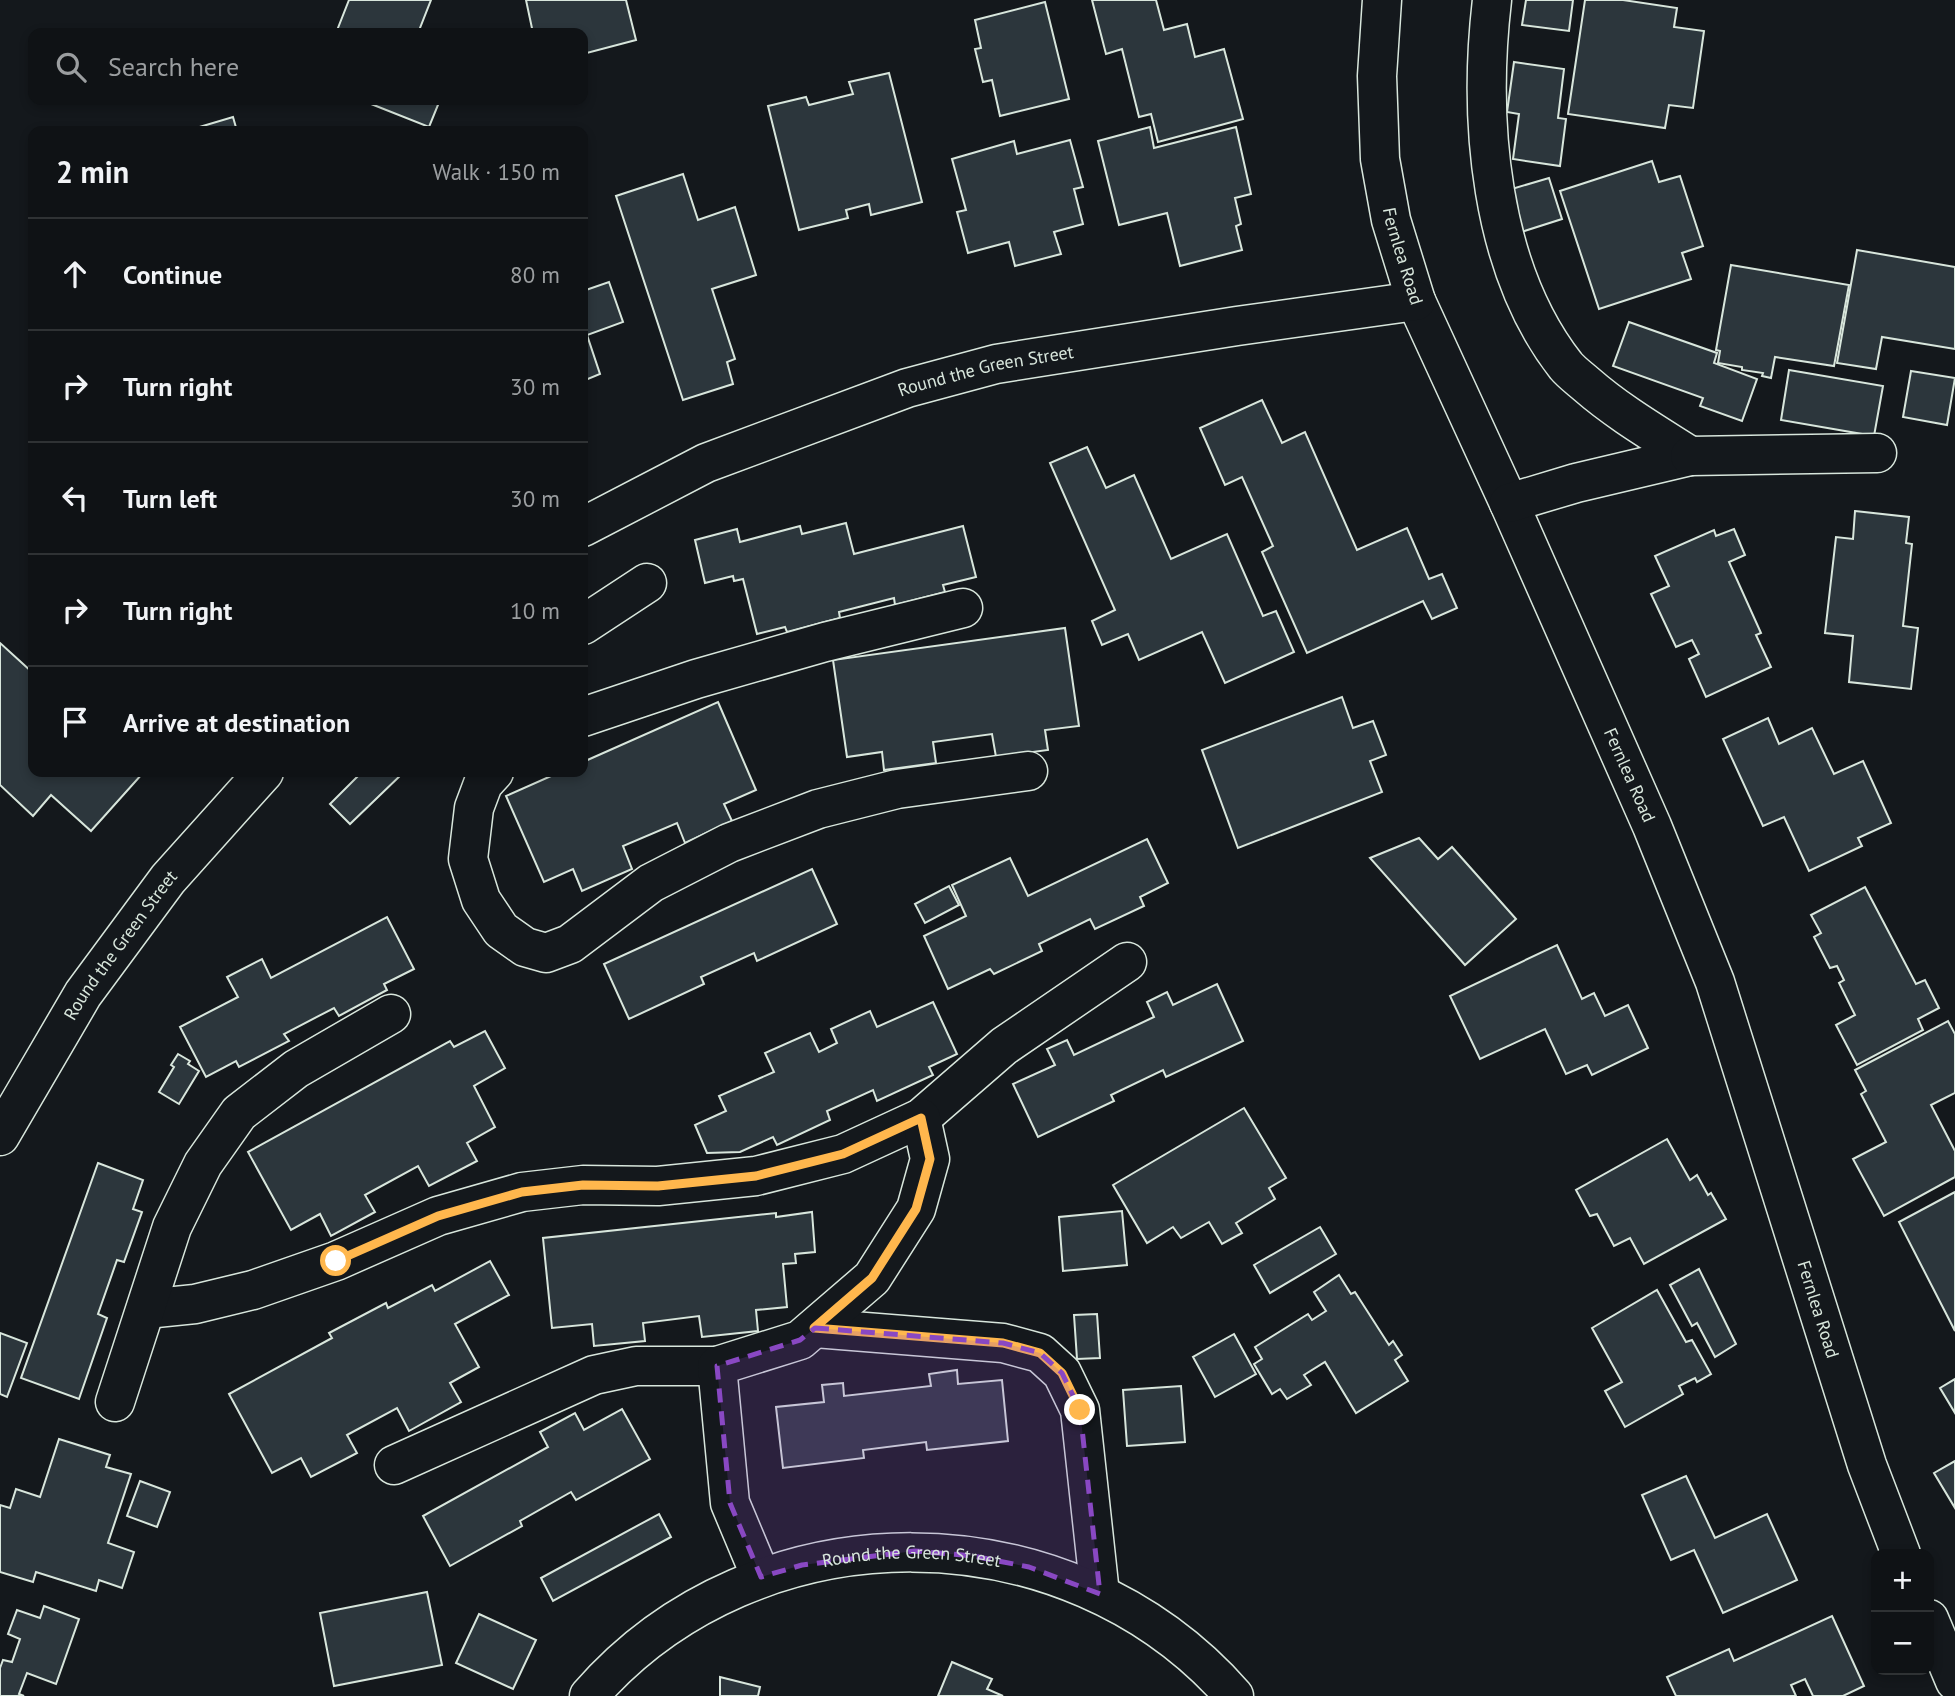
<!DOCTYPE html>
<html lang="en">
<head>
<meta charset="utf-8">
<style>
  body { margin:0; font-family:"PT Sans",sans-serif; background:#1d2022; color:#f1f3f6 }
  .controls { position:absolute; right:21px; bottom:21px; display:grid; overflow:hidden; border-radius:14px; box-shadow:0 4px 10px #0003 }
  .controls button { width:63px; height:63px; display:grid; place-items:center; padding:0; border:0; border-bottom:2px solid #2f3234; background:#0f1215; color:#f1f3f6; font:35px sans-serif }
  .stop { position:absolute; width:21px; height:21px; margin:-16px; border:5px solid #ffb74d; border-radius:50%; background:#fff }
  .stop.end { background:#ffb74d; border-color:#fff; box-shadow:0 2px 7px #0008 }
  .list { margin:0; padding:0; list-style:none }
  h2 { display:flex; justify-content:space-between; align-items:center; height:91px; margin:0; padding:0 28px; font-size:30px }
  h2 small { font-size:23px; font-weight:400; color:#9b9ea0 }
  .list li { display:grid; grid-template-columns:46px 1fr auto; gap:21px; align-items:center; box-sizing:border-box; height:112px; padding:0 28px; border-top:2px solid #2f3234 }
  .list b { display:block; font-size:26px; white-space:nowrap }
  .list em { font-size:23px; font-style:normal; color:#9b9ea0 }
  .icon { flex:none; width:38px; height:38px; fill:none; stroke:currentColor; stroke-width:2; stroke-linecap:round; stroke-linejoin:round }
  .map { position:relative; flex:none; width:1955px; height:1696px; overflow:hidden }
  .search { position:absolute; background:#0f1215; box-shadow:0 4px 10px #0003; left:28px; top:28px; width:560px; height:77px; display:flex; align-items:center; gap:18px; box-sizing:border-box; padding:0 24px; border-radius:14px; color:#9b9ea0; font-size:26px }
  .panel { position:absolute; background:#0f1215; box-shadow:0 4px 10px #0003; left:28px; top:126px; width:560px; height:651px; border-radius:14px }
  .map>svg:first-child { display:block }
  .building { fill:#2c363c; stroke:#d8e6dc; stroke-width:2 }
  .lines { fill:none; stroke-linecap:round; stroke-linejoin:round }
  .minor-casing { stroke:#d8e6dc; stroke-width:41 }
  .minor { stroke:#14181c; stroke-width:38 }
  .route { stroke:#ffb74d; stroke-width:9 }
  .marked { fill:#8948c3; fill-opacity:0.2; stroke:#8948c3; stroke-width:5; stroke-dasharray:14 9; stroke-linejoin:round }
  .labels { text-anchor:middle; stroke-width:5; stroke-linejoin:round; paint-order:stroke }
  .street-label { font-size:18px; fill:#d8e6dc; stroke:#14181c }
</style>
</head>
<body>
<div class="map">
<svg width="1955" height="1696" viewBox="0 0 1955 1696">
  <rect width="100%" height="100%" fill="#14181c"/>
  <g class="building">
    <polygon points="349,0 431,0 418,33 336,33"/>
    <polygon points="526,0 626,0 636,40 583,54 583,33 533,33"/>
    <polygon points="1092,0 1156,0 1164,30 1187,24 1195,57 1224,49 1243,119 1158,142 1151,114 1139,117 1122,49 1106,54"/>
    <polygon points="1526,0 1573,0 1569,31 1522,25"/>
    <polygon points="1585,0 1623,0 1677,8 1674,27 1704,31 1693,108 1669,105 1665,128 1568,114"/>
    <polygon points="1045,2 1069,99 1000,116 992,80 983,82 975,49 981,48 975,20"/>
    <polygon points="1514,62 1564,69 1558,118 1566,119 1560,166 1513,159 1519,114 1507,112"/>
    <polygon points="889,73 922,202 871,215 869,204 846,210 848,218 799,230 768,106 806,97 809,105 853,94 849,82"/>
    <polygon points="361,100 440,100 429,127"/>
    <polygon points="233,117 237,131 186,131"/>
    <polygon points="1150,127 1154,148 1236,127 1251,194 1235,198 1241,224 1236,226 1242,250 1180,266 1167,213 1119,225 1098,141"/>
    <polygon points="1070,140 1083,187 1074,189 1083,224 1054,232 1061,254 1015,266 1009,242 968,253 957,212 966,210 952,159 1014,141 1017,154"/>
    <polygon points="1652,161 1659,182 1680,176 1703,246 1682,253 1691,279 1599,309 1560,191"/>
    <polygon points="683,174 698,220 735,207 756,275 712,289 735,359 727,362 733,384 683,400 616,196"/>
    <polygon points="1549,178 1562,219 1518,233 1505,191"/>
    <polygon points="1857,250 1955,267 1955,349 1882,337 1876,369 1837,363"/>
    <polygon points="1731,265 1849,285 1834,366 1775,357 1771,378 1762,376 1763,373 1742,370 1742,367 1718,363 1720,351 1716,350"/>
    <polygon points="609,282 623,322 587,335 600,374 583,381 583,291"/>
    <polygon points="1629,322 1717,353 1714,363 1757,379 1742,421 1700,406 1703,398 1613,366"/>
    <polygon points="1789,370 1883,386 1874,436 1781,420"/>
    <polygon points="1911,371 1955,378 1947,425 1903,417"/>
    <polygon points="1262,400 1282,443 1305,432 1357,550 1407,528 1429,579 1442,574 1457,608 1432,619 1423,601 1307,653 1262,552 1273,546 1242,477 1225,485 1200,428"/>
    <polygon points="1087,447 1106,488 1134,475 1171,559 1227,534 1263,616 1276,611 1294,652 1225,683 1202,632 1139,660 1128,634 1102,645 1092,621 1115,610 1050,463"/>
    <polygon points="1855,511 1909,517 1906,543 1912,544 1903,626 1918,628 1911,689 1849,682 1853,636 1825,633 1836,537 1853,539"/>
    <polygon points="846,523 854,554 963,526 976,577 943,585 945,592 895,605 894,598 839,612 840,618 787,632 785,627 757,634 743,579 734,581 733,576 705,583 695,540 737,529 740,542 800,526 802,534"/>
    <polygon points="1734,529 1745,555 1729,562 1761,633 1756,635 1771,667 1706,697 1689,659 1699,654 1692,640 1676,647 1651,594 1669,586 1655,556 1714,530 1716,536"/>
    <polygon points="1065,628 1079,726 1045,730 1048,750 996,757 992,734 933,742 936,763 884,770 882,752 847,757 833,660"/>
    <polygon points="0,643 33,673 33,772 143,773 91,831 51,795 33,816 0,785"/>
    <polygon points="1342,697 1353,728 1373,721 1386,755 1370,761 1382,792 1238,848 1202,750"/>
    <polygon points="718,702 756,790 724,804 732,821 685,843 677,823 623,846 632,869 582,891 573,869 544,882 506,796 560,772 583,772 583,762"/>
    <polygon points="1768,718 1779,744 1812,728 1834,774 1863,761 1891,823 1858,838 1862,846 1809,871 1784,817 1763,826 1723,739"/>
    <polygon points="362,772 404,772 350,824 330,804"/>
    <polygon points="1419,838 1438,859 1452,847 1516,919 1465,965 1370,858"/>
    <polygon points="1147,839 1168,883 1140,897 1144,906 1095,929 1090,919 1039,944 1042,951 994,974 990,969 948,989 924,936 966,916 952,885 1010,858 1028,896"/>
    <polygon points="812,869 837,924 757,961 754,953 701,977 704,984 629,1019 604,964"/>
    <polygon points="949,886 959,905 925,923 915,904"/>
    <polygon points="1865,887 1916,984 1925,980 1939,1008 1918,1019 1923,1030 1857,1065 1836,1025 1855,1015 1839,983 1844,980 1837,966 1830,968 1814,937 1821,933 1811,915"/>
    <polygon points="387,917 414,969 384,984 387,990 339,1016 334,1008 284,1034 289,1041 239,1067 236,1061 206,1077 180,1027 238,997 227,977 262,959 271,978"/>
    <polygon points="1557,945 1582,999 1594,993 1605,1016 1628,1005 1648,1048 1592,1075 1587,1065 1566,1074 1545,1029 1480,1059 1450,996"/>
    <polygon points="1217,984 1243,1041 1166,1077 1163,1070 1111,1095 1114,1101 1038,1137 1013,1084 1055,1065 1047,1049 1067,1040 1074,1055 1154,1017 1147,1002 1167,992 1173,1005"/>
    <polygon points="933,1002 957,1054 929,1067 933,1075 877,1101 873,1090 827,1111 830,1120 777,1145 773,1137 740,1152 707,1153 695,1125 726,1111 719,1096 774,1072 765,1053 810,1033 819,1052 837,1043 831,1029 870,1011 877,1027"/>
    <polygon points="1948,1021 1955,1034 1955,1093 1931,1105 1955,1151 1955,1177 1884,1216 1853,1159 1886,1142 1861,1094 1866,1091 1855,1070"/>
    <polygon points="485,1031 505,1068 474,1086 495,1127 467,1143 477,1161 429,1186 418,1166 365,1195 375,1212 331,1236 320,1214 291,1230 248,1152 450,1041 454,1047"/>
    <polygon points="178,1054 190,1061 188,1064 199,1071 179,1104 159,1092 174,1067 171,1065"/>
    <polygon points="1244,1108 1286,1178 1269,1188 1275,1199 1236,1223 1242,1233 1222,1244 1209,1222 1181,1238 1173,1227 1147,1243 1113,1185"/>
    <polygon points="1667,1139 1690,1180 1697,1175 1708,1195 1711,1193 1726,1219 1644,1264 1630,1238 1614,1246 1597,1214 1590,1216 1576,1190"/>
    <polygon points="98,1163 143,1180 133,1209 142,1212 124,1262 117,1260 98,1314 107,1318 79,1399 21,1378"/>
    <polygon points="1955,1192 1955,1331 1899,1222"/>
    <polygon points="1122,1211 1127,1265 1063,1271 1059,1217"/>
    <polygon points="812,1212 815,1252 795,1254 796,1263 783,1264 787,1307 756,1310 758,1331 702,1337 699,1316 643,1323 645,1341 594,1346 592,1324 552,1328 543,1238 776,1213 776,1217"/>
    <polygon points="1320,1227 1336,1254 1270,1293 1254,1265"/>
    <polygon points="490,1261 509,1295 455,1324 479,1367 450,1383 461,1402 409,1431 397,1408 347,1435 357,1453 311,1477 301,1458 272,1473 229,1394 332,1338 329,1333 386,1303 388,1308 432,1285 435,1291"/>
    <polygon points="1699,1269 1736,1344 1715,1357 1697,1323 1692,1326 1670,1285"/>
    <polygon points="1339,1275 1351,1294 1355,1292 1389,1345 1393,1341 1402,1355 1395,1360 1408,1381 1356,1413 1325,1362 1304,1375 1311,1385 1287,1399 1280,1389 1272,1394 1254,1364 1262,1359 1255,1347 1308,1314 1312,1320 1326,1311 1314,1292"/>
    <polygon points="1657,1290 1686,1342 1692,1340 1711,1374 1697,1382 1695,1378 1679,1386 1683,1394 1625,1427 1605,1391 1622,1382 1592,1328"/>
    <polygon points="1097,1314 1100,1358 1077,1359 1074,1315"/>
    <polygon points="0,1333 27,1343 7,1397 0,1394"/>
    <polygon points="1234,1334 1256,1374 1215,1397 1193,1357"/>
    <polygon points="957,1370 958,1384 1002,1380 1008,1441 927,1450 926,1442 863,1450 864,1458 783,1468 776,1407 824,1402 822,1385 843,1383 844,1396 931,1386 929,1374"/>
    <polygon points="1955,1379 1955,1413 1940,1388"/>
    <polygon points="1181,1386 1185,1442 1127,1446 1123,1390"/>
    <polygon points="622,1409 650,1459 576,1500 571,1492 520,1521 522,1526 450,1566 423,1516 548,1447 540,1432 575,1413 584,1430"/>
    <polygon points="59,1439 110,1455 106,1467 131,1474 108,1543 134,1552 122,1588 99,1580 96,1591 36,1572 33,1582 0,1572 0,1505 10,1508 16,1489 40,1497"/>
    <polygon points="1955,1461 1955,1508 1934,1473"/>
    <polygon points="1686,1476 1715,1538 1767,1514 1797,1580 1723,1613 1694,1550 1671,1560 1642,1495"/>
    <polygon points="140,1481 170,1492 157,1527 127,1516"/>
    <polygon points="659,1514 671,1537 553,1601 541,1578"/>
    <polygon points="427,1592 442,1665 334,1686 320,1613"/>
    <polygon points="44,1606 79,1619 56,1684 27,1673 19,1694 24,1696 0,1696 0,1668 3,1660 12,1662 20,1639 8,1634 17,1610 40,1618"/>
    <polygon points="479,1614 536,1640 513,1689 456,1663"/>
    <polygon points="1832,1616 1864,1686 1843,1696 1813,1696 1805,1679 1791,1685 1796,1696 1676,1696 1667,1677 1729,1649 1734,1661"/>
    <polygon points="952,1662 992,1679 987,1689 1003,1696 938,1696"/>
    <polygon points="720,1677 760,1687 758,1696 720,1696"/>
  </g>
  <g class="lines">
    <g class="minor-casing">
      <g id="minor">
        <path id="s1" d="M1382,0L1377,76L1380,159L1391,220L1416,301L1509,503L1652,826L1715,982L1867,1465L1901,1554"/>
        <path d="M1492,0C1478,119 1489,268 1566,366C1571,372 1579,378 1586,384C1618,412 1654,433 1690,456L1576,483L1509,503"/>
        <polyline points="1690,456 1877,453"/>
        <path id="s2" d="M583,527L706,463L907,388L996,364L1237,326L1416,301"/>
        <polyline points="583,625 647,583"/>
        <polyline points="583,717 696,679 825,642 963,608"/>
        <polyline points="494,772 483,784 474,808 468,859 481,900 501,930 525,947 546,953 570,944 651,883 729,843 818,809 897,789 1028,771"/>
        <path id="s3" d="M0,1136L83,994L168,879L264,772"/>
        <polyline points="146,1309 195,1304 253,1290 336,1261 438,1216 522,1192 583,1185 658,1186 756,1176 843,1154 921,1118 1004,1046 1127,962"/>
        <polyline points="815,1328 1003,1343 1040,1353 1062,1373 1080,1410 1100,1594"/>
        <polyline points="115,1402 172,1227 203,1164 239,1113 296,1069 391,1014"/>
        <polyline points="394,1465 594,1375 636,1366 717,1366"/>
        <polyline points="761,1577 730,1503 717,1366 800,1340 872,1278 916,1209 930,1159 921,1118"/>
        <polyline points="1929,1619 1955,1681"/>
        <path id="s4" d="M589,1696C756,1504 1067,1505 1234,1696"/>
      </g>
    </g>
    <use href="#minor" class="minor"/>
  </g>
  <g class="lines">
    <polyline class="route" points="336,1261 438,1216 522,1192 583,1185 658,1186 756,1176 843,1154 921,1118 930,1159 916,1209 872,1278 814,1328 1003,1343 1040,1353 1062,1373 1080,1410"/>
  </g>
  <path class="marked" d="M815,1328L1003,1343L1040,1353L1062,1373L1080,1410L1100,1594L1029,1567L973,1556L915,1551L802,1565L761,1577L730,1503L717,1366L800,1340Z"/>
  <g class="labels">
    <g class="street-label">
      <text dy="6" stroke="none"><textPath href="#s1" startOffset="259">Fernlea Road</textPath></text>
      <text dy="6" stroke="none"><textPath href="#s2" startOffset="434">Round the Green Street</textPath></text>
      <text dy="6" stroke="none"><textPath href="#s1" startOffset="826">Fernlea Road</textPath></text>
      <text dy="6" stroke="none"><textPath href="#s3" startOffset="226">Round the Green Street</textPath></text>
      <text dy="6" stroke="none"><textPath href="#s1" startOffset="1393">Fernlea Road</textPath></text>
      <text dy="6" stroke="none"><textPath href="#s4" startOffset="364">Round the Green Street</textPath></text>
    </g>
  </g>
</svg>
<div class="controls">
<button>+</button>
<button>−</button>
</div>
<div class="stop" style="left:336px;top:1261px"></div>
<div class="stop end" style="left:1080px;top:1410px"></div>
<div class="search"><svg class="icon" aria-label="search" viewBox="0 0 24 24"><circle cx="10" cy="10" r="6"/><path d="M15 15l6 6"/></svg>Search here</div>
<section class="panel">
<h2>2 min<small>Walk · 150 m</small></h2>
<ul class="list">
<li><svg class="icon" aria-label="ahead" viewBox="0 0 24 24"><path d="M12 20V5M6 11l6-6 6 6"/></svg><div><b>Continue</b></div><em>80 m</em></li>
<li><svg class="icon" aria-label="right" viewBox="0 0 24 24"><path d="M7 20v-9h11M14 6l5 5-5 5"/></svg><div><b>Turn right</b></div><em>30 m</em></li>
<li><svg class="icon" aria-label="left" viewBox="0 0 24 24"><path d="M17 20v-9H6M10 6l-5 5 5 5"/></svg><div><b>Turn left</b></div><em>30 m</em></li>
<li><svg class="icon" aria-label="right" viewBox="0 0 24 24"><path d="M7 20v-9h11M14 6l5 5-5 5"/></svg><div><b>Turn right</b></div><em>10 m</em></li>
<li><svg class="icon" aria-label="arrive" viewBox="0 0 24 24"><path d="M6 21V4h12l-3 4 3 4H6"/></svg><div><b>Arrive at destination</b></div></li>
</ul>
</section>
</div>
</body>
</html>
